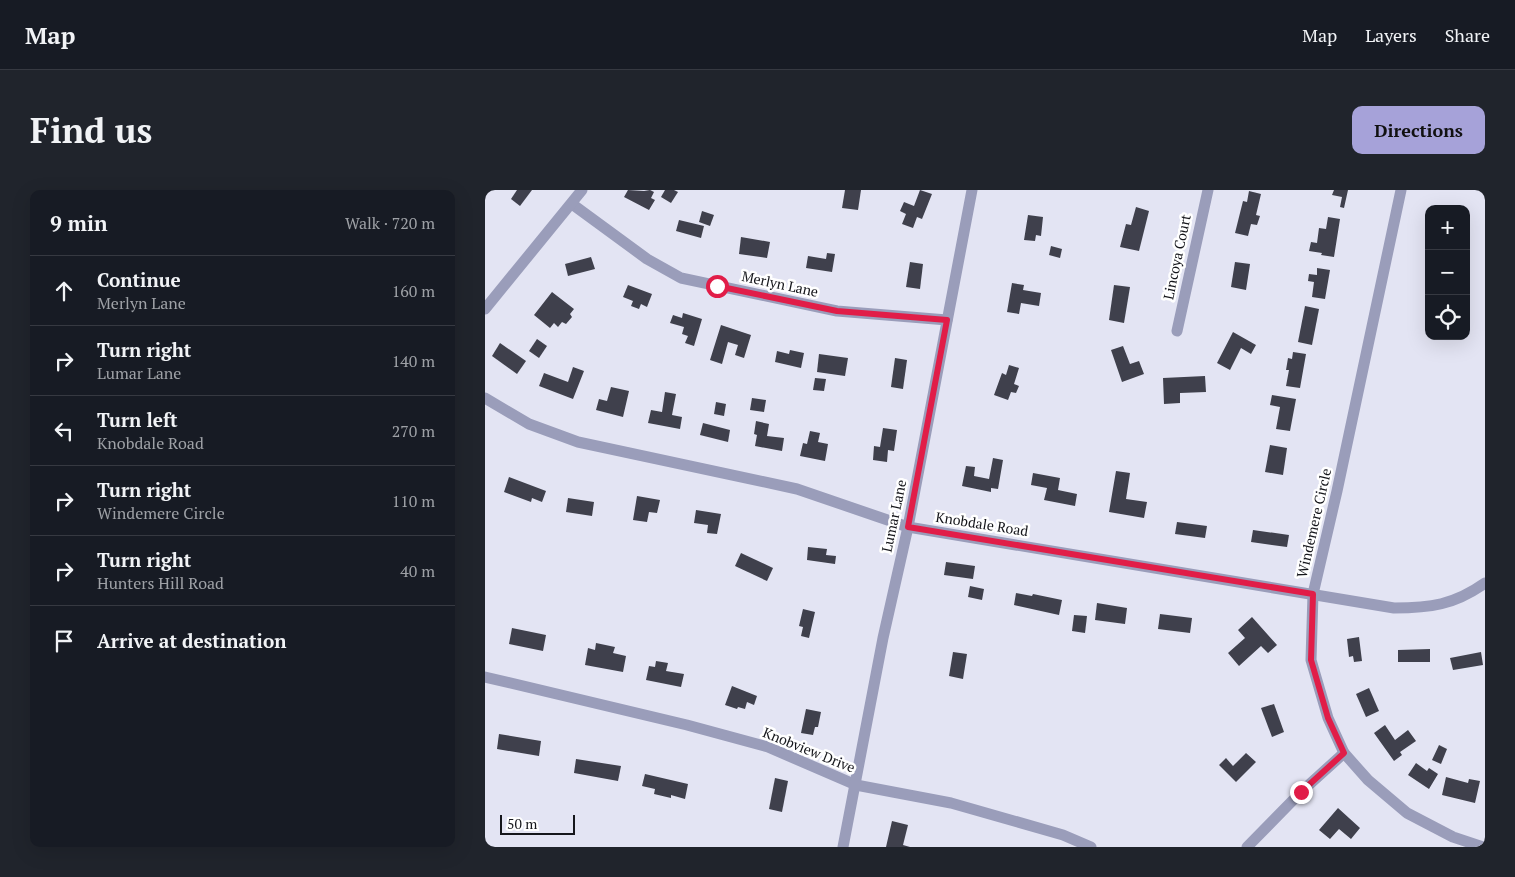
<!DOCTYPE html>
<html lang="en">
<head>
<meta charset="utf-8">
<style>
  body { margin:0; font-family:"PT Serif",serif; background:#20242c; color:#f1f3f6 }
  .controls { position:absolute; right:15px; top:15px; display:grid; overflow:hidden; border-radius:10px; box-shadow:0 5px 20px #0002 }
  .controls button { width:45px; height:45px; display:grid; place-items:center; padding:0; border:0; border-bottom:1px solid #363941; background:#171b24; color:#f1f3f6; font:25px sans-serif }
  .scale { position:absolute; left:15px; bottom:12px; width:75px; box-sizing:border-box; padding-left:5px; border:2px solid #15161b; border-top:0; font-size:14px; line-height:18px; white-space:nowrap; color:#15161b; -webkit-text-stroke:4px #fff; paint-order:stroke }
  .stop { position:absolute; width:15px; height:15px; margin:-11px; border:4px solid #e11d48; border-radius:50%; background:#fff }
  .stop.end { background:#e11d48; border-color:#fff; box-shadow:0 1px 5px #0008 }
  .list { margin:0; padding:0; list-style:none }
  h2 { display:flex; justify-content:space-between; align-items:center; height:65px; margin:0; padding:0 20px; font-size:21px }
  h2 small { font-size:16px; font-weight:400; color:#9ea1a6 }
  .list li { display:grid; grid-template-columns:32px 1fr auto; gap:15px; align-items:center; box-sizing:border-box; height:70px; padding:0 20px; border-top:1px solid #363941 }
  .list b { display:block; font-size:19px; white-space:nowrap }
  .list p { margin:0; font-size:16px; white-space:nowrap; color:#9ea1a6 }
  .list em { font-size:16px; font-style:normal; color:#9ea1a6 }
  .icon { flex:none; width:28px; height:28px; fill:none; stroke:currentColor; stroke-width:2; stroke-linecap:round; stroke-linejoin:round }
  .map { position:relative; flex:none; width:1000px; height:657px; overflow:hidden; border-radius:10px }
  header { display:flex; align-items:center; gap:30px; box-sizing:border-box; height:70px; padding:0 25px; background:#171b24; border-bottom:1px solid #363941 }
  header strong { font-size:24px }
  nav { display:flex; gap:28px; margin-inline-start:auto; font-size:18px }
  .intro { display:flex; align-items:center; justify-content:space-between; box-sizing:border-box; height:120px; padding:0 30px }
  h1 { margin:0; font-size:35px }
  .button { padding:12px 22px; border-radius:10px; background:#a6a2d9; color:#111; font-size:18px; font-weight:700 }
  main { display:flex; gap:30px; padding:0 30px }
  aside { flex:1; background:#171b24; border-radius:10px; box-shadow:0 5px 20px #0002 }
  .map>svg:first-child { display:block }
  .building { fill:#3f404c }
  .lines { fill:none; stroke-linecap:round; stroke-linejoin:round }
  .minor { stroke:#9a9dba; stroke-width:11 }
  .route { stroke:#e11d48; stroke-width:6 }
  .labels { text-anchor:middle; stroke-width:5; stroke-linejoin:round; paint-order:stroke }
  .street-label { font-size:14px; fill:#15161b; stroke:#fff }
</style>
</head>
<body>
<header>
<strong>Map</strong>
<nav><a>Map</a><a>Layers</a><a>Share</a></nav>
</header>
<div class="intro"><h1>Find us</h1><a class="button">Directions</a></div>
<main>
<aside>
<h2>9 min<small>Walk · 720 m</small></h2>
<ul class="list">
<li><svg class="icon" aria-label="ahead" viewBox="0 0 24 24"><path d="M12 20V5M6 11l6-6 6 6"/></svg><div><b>Continue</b><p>Merlyn Lane</p></div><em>160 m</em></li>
<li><svg class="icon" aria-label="right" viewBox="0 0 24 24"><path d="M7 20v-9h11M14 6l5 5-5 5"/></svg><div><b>Turn right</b><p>Lumar Lane</p></div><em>140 m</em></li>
<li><svg class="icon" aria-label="left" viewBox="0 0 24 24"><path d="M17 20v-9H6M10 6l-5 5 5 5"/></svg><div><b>Turn left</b><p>Knobdale Road</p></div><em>270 m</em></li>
<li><svg class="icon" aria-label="right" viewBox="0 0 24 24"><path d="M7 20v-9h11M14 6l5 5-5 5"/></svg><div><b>Turn right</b><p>Windemere Circle</p></div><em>110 m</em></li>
<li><svg class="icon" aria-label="right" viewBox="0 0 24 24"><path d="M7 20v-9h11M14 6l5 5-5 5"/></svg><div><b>Turn right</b><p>Hunters Hill Road</p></div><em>40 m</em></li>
<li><svg class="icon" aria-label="arrive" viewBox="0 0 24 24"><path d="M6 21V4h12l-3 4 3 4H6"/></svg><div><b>Arrive at destination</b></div></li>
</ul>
</aside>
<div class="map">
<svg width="1000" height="657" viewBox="0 0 1000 657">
  <rect width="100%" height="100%" fill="#e3e4f3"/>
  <g class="building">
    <polygon points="32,0 47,0 35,16 26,9"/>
    <polygon points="143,0 159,1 165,0 169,2 166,8 170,10 164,20 139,7"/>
    <polygon points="180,0 189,0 193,2 186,13 176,7"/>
    <polygon points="360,0 376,0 373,20 357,18"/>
    <polygon points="435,0 447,4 437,29 432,27 428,38 417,34 421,24 415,21 419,12 429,16"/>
    <polygon points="849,0 863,0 859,18 855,17 857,7 847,5"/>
    <polygon points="764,1 776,4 771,25 775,26 772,35 766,34 763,46 750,43 758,11 762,12"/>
    <polygon points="651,17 664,21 654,61 635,57 641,34 646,35"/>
    <polygon points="217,21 229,25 225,36 214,32"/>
    <polygon points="543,25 558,27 556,46 551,45 550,51 539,50"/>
    <polygon points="843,27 855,29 849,67 836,65 837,63 824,61 826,52 832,53 834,38 841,39"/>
    <polygon points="194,30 219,36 216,48 191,41"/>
    <polygon points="256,47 285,52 282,68 254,64"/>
    <polygon points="566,56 577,59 575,68 564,65"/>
    <polygon points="342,63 350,64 347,82 321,78 323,66 341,69"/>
    <polygon points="106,67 110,79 83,86 80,74"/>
    <polygon points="425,72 438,74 435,99 421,97"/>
    <polygon points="750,72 765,74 761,100 746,97"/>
    <polygon points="832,78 845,80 840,109 827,107 829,92 823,91 824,84 832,85"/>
    <polygon points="527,93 539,95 538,100 556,103 554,116 536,113 534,124 522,122"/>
    <polygon points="143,95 167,104 162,117 156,114 154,119 146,116 148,111 138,107"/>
    <polygon points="629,95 645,97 639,133 624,130"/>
    <polygon points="67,102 89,119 85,124 87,127 81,134 77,132 73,137 69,133 65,138 49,125"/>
    <polygon points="820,116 834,119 827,155 813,152"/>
    <polygon points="198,123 217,129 209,156 200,153 203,146 197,144 199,137 185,133 188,125 197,128"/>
    <polygon points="236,135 266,145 259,168 250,165 253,155 243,152 237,174 225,170"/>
    <polygon points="748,142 771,155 766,164 756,158 745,180 732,173"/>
    <polygon points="52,149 62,156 54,168 44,161"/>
    <polygon points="15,153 41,171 32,184 7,166"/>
    <polygon points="638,156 645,174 654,171 659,184 637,192 626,160"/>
    <polygon points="305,160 319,163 316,178 290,172 292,161 304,164"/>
    <polygon points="808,162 821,164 815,198 801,196 804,180 801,180 803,168 807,169"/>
    <polygon points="334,164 363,168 360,186 332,182"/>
    <polygon points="410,168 422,170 418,199 406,197"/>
    <polygon points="524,175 534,178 529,194 534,196 531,203 526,202 523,210 509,205 517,183 521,185"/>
    <polygon points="88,177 99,181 88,209 54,196 59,183 83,192"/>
    <polygon points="720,186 721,202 695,203 695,213 679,214 678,188"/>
    <polygon points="330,188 341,189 339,201 328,200"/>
    <polygon points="126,197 144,201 138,227 111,220 114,209 122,211"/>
    <polygon points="180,202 191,204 187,225 197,227 195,239 163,233 166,220 177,222"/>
    <polygon points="787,205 811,209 805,241 791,239 795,217 785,215"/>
    <polygon points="267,208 281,210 279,222 265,220"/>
    <polygon points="231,212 241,214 239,226 229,224"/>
    <polygon points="271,231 284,234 282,246 299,248 297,261 270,256 272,245 269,244"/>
    <polygon points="218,233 245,240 243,252 215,245"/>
    <polygon points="398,238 412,240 409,261 403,260 402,272 388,270 389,256 395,257"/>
    <polygon points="325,241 335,243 333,252 343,254 340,271 315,266 318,253 322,254"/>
    <polygon points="785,255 802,258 798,285 780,282"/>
    <polygon points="508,268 518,270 513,299 506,298 506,302 477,296 481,276 490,277 489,286 504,289"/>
    <polygon points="631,281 645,283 641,309 662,312 659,328 624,322"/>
    <polygon points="548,283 575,288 573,300 592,304 590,316 559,310 562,298 546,295"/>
    <polygon points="24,287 61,301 57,312 47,308 46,312 19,302"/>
    <polygon points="152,306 175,310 172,323 164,322 162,332 148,330"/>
    <polygon points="83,308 109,312 107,326 81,322"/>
    <polygon points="211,320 236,324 232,344 222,343 223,335 209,333"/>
    <polygon points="692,332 722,336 720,348 690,344"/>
    <polygon points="768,340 804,345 802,357 766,352"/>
    <polygon points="323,357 342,359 341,365 351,366 350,374 322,370"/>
    <polygon points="256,363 288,378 282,391 250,376"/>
    <polygon points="461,372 490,376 488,389 459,385"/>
    <polygon points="485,396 499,399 497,410 483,407"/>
    <polygon points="531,403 547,406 548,404 577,410 574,425 529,415"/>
    <polygon points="612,413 642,418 640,434 610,430"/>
    <polygon points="318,419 330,422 324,448 316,446 318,437 314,436"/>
    <polygon points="675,424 707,428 705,443 673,439"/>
    <polygon points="589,425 602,426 600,443 587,441"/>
    <polygon points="767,427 792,455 783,463 776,456 754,476 743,463 760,448 753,440"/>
    <polygon points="27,438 61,445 58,461 24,454"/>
    <polygon points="874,447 877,471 869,472 868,466 864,467 862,449"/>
    <polygon points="111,453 130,457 128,463 141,466 138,482 100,475 103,458 110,460"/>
    <polygon points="945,459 945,472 913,472 913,460"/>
    <polygon points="468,462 482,464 478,489 464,486"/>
    <polygon points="996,462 998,475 968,480 965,468"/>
    <polygon points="171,471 183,473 181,481 199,484 196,497 161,490 164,476 170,477"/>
    <polygon points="247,496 272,506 269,515 262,512 260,519 253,517 252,519 240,515"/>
    <polygon points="884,498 894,521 881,527 871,504"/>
    <polygon points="789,514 799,542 787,547 776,518"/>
    <polygon points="321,519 336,522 333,537 330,537 328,545 316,543"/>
    <polygon points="900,535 910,550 923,540 931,551 915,562 917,565 909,571 889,543"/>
    <polygon points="14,544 56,551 54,566 12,559"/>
    <polygon points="954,555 962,559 956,574 947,570"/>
    <polygon points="761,563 771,572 751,592 734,575 741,568 748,576"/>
    <polygon points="91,569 136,576 133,591 89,583"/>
    <polygon points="931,573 942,581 944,578 953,584 944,599 923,585"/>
    <polygon points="160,584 203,594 200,609 186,605 186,608 169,604 170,599 157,596"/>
    <polygon points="961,587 983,593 984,589 995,591 990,613 957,605"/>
    <polygon points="290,588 303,591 297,622 284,619"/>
    <polygon points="853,618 875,638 866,649 854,639 845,649 834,640"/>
    <polygon points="407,631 423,635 418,655 425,657 401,657"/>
  </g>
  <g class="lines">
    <g class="minor">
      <polyline points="916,0 852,301 828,404 826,470 843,528 859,563 883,590 922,623 968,647 998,657"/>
      <polyline points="87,14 162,69 196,88 352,121 462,130"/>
      <polyline points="0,119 97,0"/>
      <polyline points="692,141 723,0"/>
      <path d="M0,208L44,234L93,252L312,299L423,337L909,418C945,418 969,415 1000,393"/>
      <polyline points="0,487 202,535 283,557 371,595 466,613 578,645 606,657"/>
      <polyline points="358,657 398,448 423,337 487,0"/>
      <polyline points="762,657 816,602 859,563"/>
    </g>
  </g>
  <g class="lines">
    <polyline class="route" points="232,96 352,121 462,130 423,337 828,404 826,470 843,528 859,563 816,602"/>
  </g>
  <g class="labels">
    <g class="street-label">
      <text transform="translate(692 67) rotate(-78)" y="5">Lincoya Court</text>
      <text transform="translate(295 94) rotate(12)" y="5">Merlyn Lane</text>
      <text transform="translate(409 326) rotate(-78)" y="5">Lumar Lane</text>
      <text transform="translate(829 333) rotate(-77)" y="5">Windemere Circle</text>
      <text transform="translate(497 334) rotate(9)" y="5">Knobdale Road</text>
      <text transform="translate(324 560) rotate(22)" y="5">Knobview Drive</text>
    </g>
  </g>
</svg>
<div class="controls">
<button>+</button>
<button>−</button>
<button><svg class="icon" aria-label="locate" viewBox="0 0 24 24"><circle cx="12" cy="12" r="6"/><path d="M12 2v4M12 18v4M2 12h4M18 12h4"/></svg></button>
</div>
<div class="scale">50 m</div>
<div class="stop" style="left:232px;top:96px"></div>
<div class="stop end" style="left:816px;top:602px"></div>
</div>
</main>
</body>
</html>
